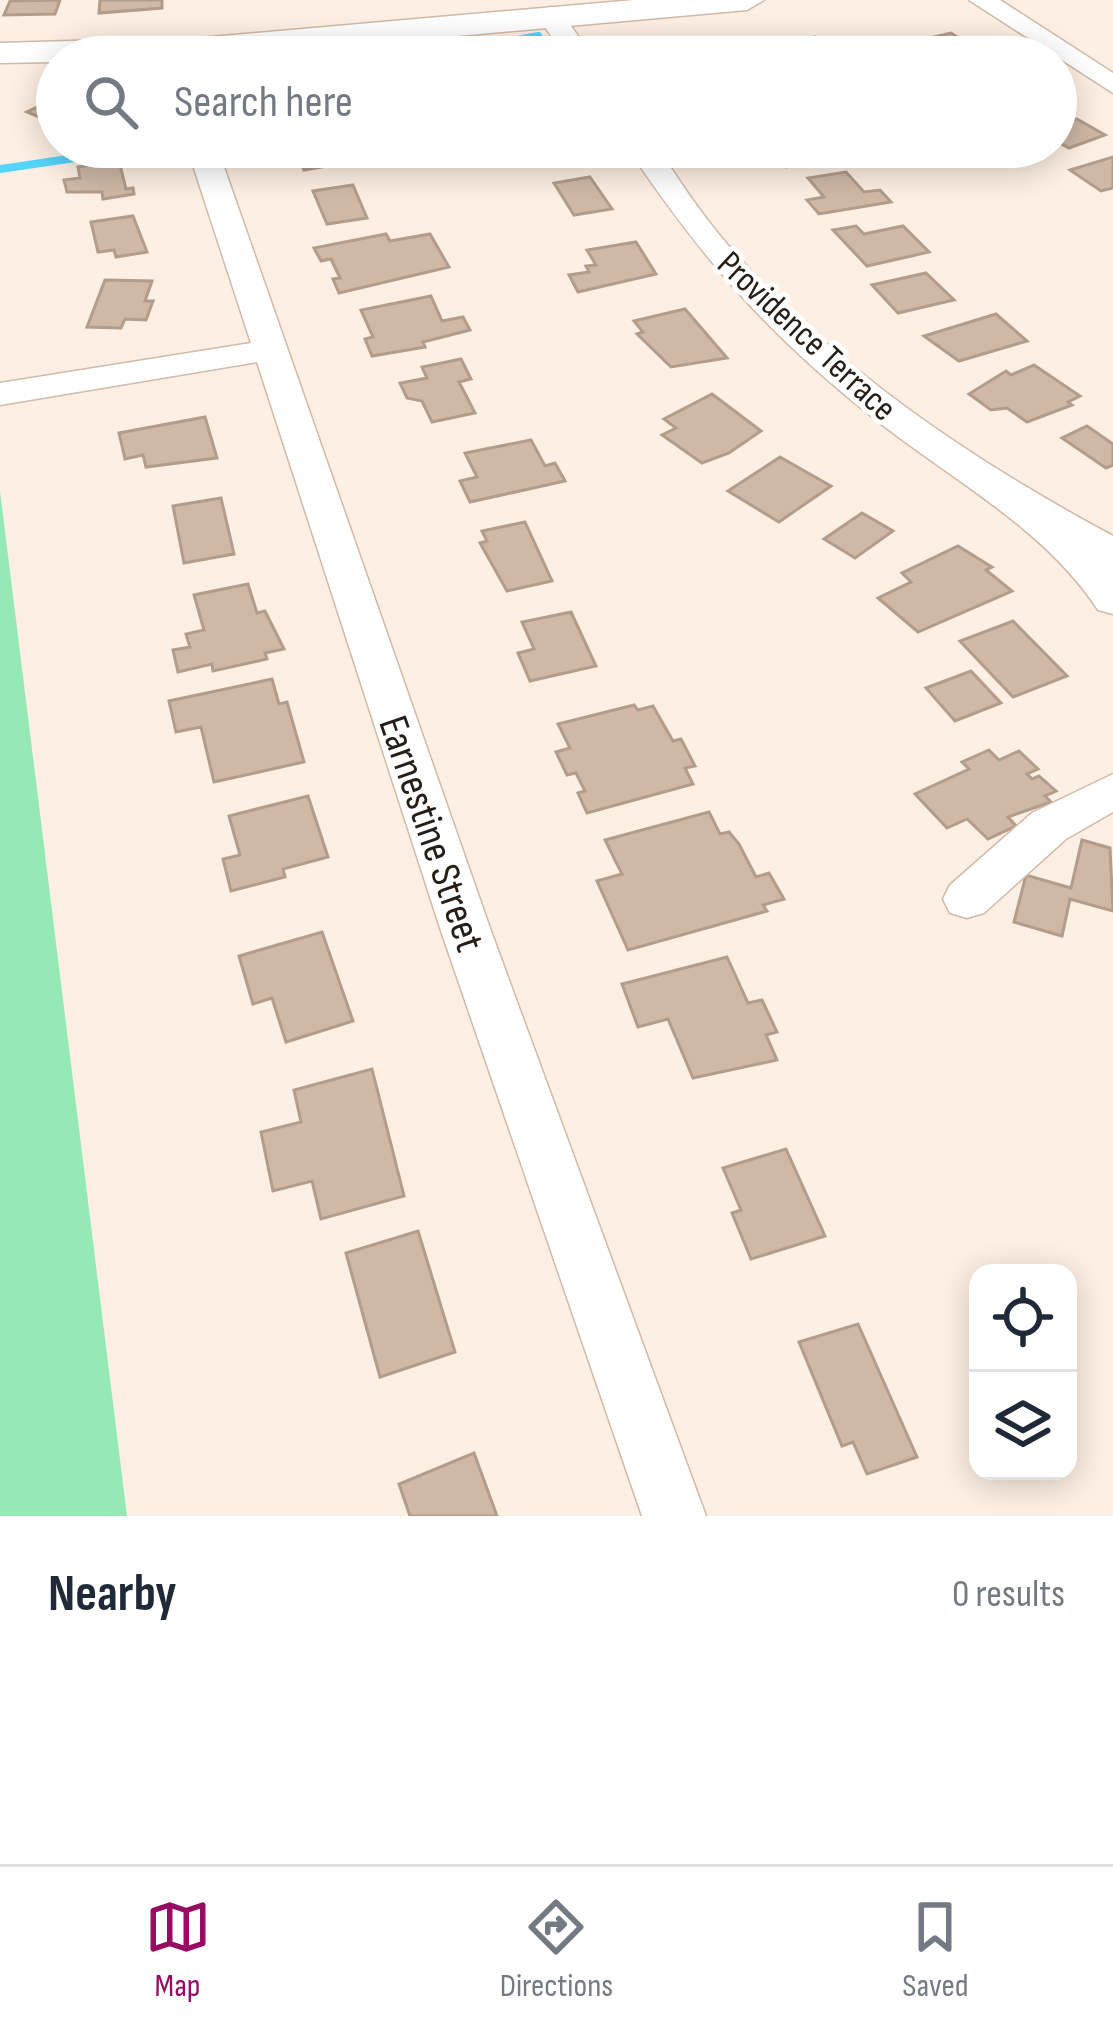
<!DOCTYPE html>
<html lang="en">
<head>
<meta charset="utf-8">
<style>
  body { margin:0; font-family:"Sofia Sans Condensed",sans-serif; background:#f6f6f7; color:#1f2937 }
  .controls { position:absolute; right:36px; bottom:36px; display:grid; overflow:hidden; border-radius:24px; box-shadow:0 6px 30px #0003 }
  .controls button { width:108px; height:108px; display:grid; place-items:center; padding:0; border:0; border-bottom:3px solid #e0e1e3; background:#fff; color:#1f2937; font:60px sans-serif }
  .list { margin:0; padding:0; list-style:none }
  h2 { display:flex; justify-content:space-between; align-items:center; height:156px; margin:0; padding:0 48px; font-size:51px }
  h2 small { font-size:39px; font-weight:400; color:#747a83 }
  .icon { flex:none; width:66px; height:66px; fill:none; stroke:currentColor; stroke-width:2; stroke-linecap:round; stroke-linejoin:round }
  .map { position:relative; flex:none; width:1113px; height:1516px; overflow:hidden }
  .search { position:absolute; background:#fff; box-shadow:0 6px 30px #0003; left:36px; right:36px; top:36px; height:132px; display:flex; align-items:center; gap:30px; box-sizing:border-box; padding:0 42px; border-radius:66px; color:#747a83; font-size:45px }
  .sheet { height:348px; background:#fff }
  nav { display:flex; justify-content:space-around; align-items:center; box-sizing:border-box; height:168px; border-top:3px solid #e0e1e3; background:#fff; font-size:33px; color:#747a83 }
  nav a { display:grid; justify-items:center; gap:6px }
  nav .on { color:#970d63 }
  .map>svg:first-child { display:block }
  .green { fill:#95e9b6 }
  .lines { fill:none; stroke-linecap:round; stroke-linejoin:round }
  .stream { stroke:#55d4fe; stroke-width:8 }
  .building { fill:#cfb8a6; stroke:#b39c8a; stroke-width:3 }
  .minor-casing { stroke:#d1baa7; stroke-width:3 }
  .major-casing { stroke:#d1baa7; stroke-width:3 }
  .minor { fill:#fff; fill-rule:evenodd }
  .major { fill:#fff; fill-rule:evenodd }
  .labels { text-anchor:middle; stroke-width:10; stroke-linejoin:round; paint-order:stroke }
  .far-street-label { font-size:36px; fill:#271e17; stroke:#fff }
  .street-label { font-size:42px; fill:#271e17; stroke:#fff }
</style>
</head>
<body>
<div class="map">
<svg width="1113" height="1516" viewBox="0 0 1113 1516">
  <rect width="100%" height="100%" fill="#fdefe3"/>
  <polygon class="green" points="0,491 127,1516 0,1516"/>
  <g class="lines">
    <g class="stream">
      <polyline points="430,57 538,36"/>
      <polyline points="0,169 150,147"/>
    </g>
  </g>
  <g class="building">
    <polygon points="60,0 55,14 4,15 10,1"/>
    <polygon points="100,0 162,0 162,8 99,13"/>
    <polygon points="951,33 963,41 971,40 994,55 945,57 921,40"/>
    <polygon points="815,37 841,57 773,57 801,52 790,42"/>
    <polygon points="50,101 57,104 54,131 43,126 51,122 27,112"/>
    <polygon points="1056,114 1070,121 1077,119 1105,135 1069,148 1056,141"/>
    <polygon points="293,147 336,147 344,163 304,170"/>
    <polygon points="527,147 581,147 584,151 535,159"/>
    <polygon points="786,147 832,147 842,158 786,167 776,155 791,153"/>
    <polygon points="1113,157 1113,188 1101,191 1070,170"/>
    <polygon points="119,161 126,189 133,188 134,194 103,199 102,192 67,192 64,180 80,178 78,167"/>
    <polygon points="846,172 864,192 880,190 891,202 819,214 807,200 824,197 808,178"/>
    <polygon points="590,177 612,209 574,215 554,183"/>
    <polygon points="353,185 367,218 327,224 313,191"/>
    <polygon points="133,216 147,252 116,257 114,250 98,252 91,222"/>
    <polygon points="856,226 864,234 903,226 929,252 867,266 833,230"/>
    <polygon points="386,234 390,241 430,234 449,267 339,293 333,279 340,278 331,259 321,261 314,248"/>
    <polygon points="636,242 656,274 578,292 569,275 589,272 586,266 596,265 587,250"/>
    <polygon points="926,273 954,300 898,313 872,285"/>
    <polygon points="105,280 152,281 145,301 153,301 146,320 125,319 121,328 87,327"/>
    <polygon points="431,296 442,321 463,317 470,330 423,342 425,347 372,356 365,339 373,337 361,310"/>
    <polygon points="685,309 727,358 671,367 637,334 643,332 634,321"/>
    <polygon points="996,314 1027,341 959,361 924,336"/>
    <polygon points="461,359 471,379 459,382 475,413 432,422 422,401 407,398 400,383 427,378 422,367"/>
    <polygon points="1034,365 1080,396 1068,402 1072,405 1027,422 1007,408 991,410 969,394 1006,371 1011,375"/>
    <polygon points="712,394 761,431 729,453 702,463 662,435 676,428 664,419"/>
    <polygon points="205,417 217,458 146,467 143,455 125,459 119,433"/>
    <polygon points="1087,426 1113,444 1113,465 1106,468 1062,438"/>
    <polygon points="531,440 545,466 555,463 565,481 470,502 460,481 477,477 465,453"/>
    <polygon points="780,457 831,486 779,522 728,491"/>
    <polygon points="221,498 234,554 184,563 173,506"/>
    <polygon points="862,513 893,531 855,558 824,539"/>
    <polygon points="525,522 552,581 507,591 480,543 487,541 482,531"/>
    <polygon points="958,546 992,567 986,570 1012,591 918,632 878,598 911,582 902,573"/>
    <polygon points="248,584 257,613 265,611 284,649 265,653 267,659 213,671 212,664 178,672 173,650 190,647 186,634 204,630 194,595"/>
    <polygon points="571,612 596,666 530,681 518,653 534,649 522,622"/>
    <polygon points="1013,621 1067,676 1013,697 960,641"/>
    <polygon points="971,671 1001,703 955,721 926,688"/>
    <polygon points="272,679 279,704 287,702 304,762 214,782 201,727 176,732 169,701"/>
    <polygon points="634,705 638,710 653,706 673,741 681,739 695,766 685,768 693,784 587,813 578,793 585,791 576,773 567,775 556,752 570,748 558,724"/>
    <polygon points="989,750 999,760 1019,751 1038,769 1027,774 1032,779 1039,776 1056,791 1045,796 1051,802 1008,817 1016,826 988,839 967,819 947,828 915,794 969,769 962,762"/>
    <polygon points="308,796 328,857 283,869 285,877 231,891 223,859 240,855 229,816"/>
    <polygon points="709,812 720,834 729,832 739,844 756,877 769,873 784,899 763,905 767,911 628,950 597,881 622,874 605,840"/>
    <polygon points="1082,840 1110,848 1113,911 1070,899 1062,936 1014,922 1026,875 1071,888"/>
    <polygon points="322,932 353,1021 286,1042 272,998 253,1004 239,956"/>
    <polygon points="727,957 748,1003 762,1000 777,1032 766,1035 777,1060 693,1078 668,1019 638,1027 622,984"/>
    <polygon points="372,1069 404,1196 321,1219 312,1181 273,1191 261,1132 301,1122 294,1090"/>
    <polygon points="786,1149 825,1236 751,1259 732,1213 741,1210 723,1168"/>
    <polygon points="418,1231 455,1352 380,1377 346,1253"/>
    <polygon points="858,1324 917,1457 867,1474 853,1442 842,1446 799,1342"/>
    <polygon points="474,1453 497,1516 410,1516 399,1484"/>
  </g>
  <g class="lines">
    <g class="minor-casing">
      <g id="minor">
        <polygon points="969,0 1000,0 1113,73 1113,93"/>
        <polygon points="550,7 559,9 593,57 565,57 537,15"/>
        <polygon points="187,147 217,147 491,931 706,1516 642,1516 441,931 257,362 0,405 0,383 251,343"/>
        <path d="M627,147H657C679,180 701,214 727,244C834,368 970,459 1113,536V614L1098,610C1043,526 948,478 871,416C767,334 700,256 627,147Z"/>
        <polygon points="1113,774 1113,812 1066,839 984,913 967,918 950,913 943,899 950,885 1032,813"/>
      </g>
    </g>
    <g class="major-casing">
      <polygon id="major" points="634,0 764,0 747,10 222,57 57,57 57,62 0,63 0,43 141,39 154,42"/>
    </g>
    <use href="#minor" class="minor"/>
    <use href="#major" class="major"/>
  </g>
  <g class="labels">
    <g class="far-street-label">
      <text transform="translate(808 335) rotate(43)" y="13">Providence Terrace</text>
    </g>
    <g class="street-label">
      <text transform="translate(433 833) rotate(71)" y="15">Earnestine Street</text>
    </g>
  </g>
</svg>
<div class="controls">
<button><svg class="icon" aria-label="locate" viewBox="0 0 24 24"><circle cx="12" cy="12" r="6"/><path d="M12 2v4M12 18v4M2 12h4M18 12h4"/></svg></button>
<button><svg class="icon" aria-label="layers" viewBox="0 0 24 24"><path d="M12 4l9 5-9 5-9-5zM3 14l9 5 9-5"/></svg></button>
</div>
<div class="search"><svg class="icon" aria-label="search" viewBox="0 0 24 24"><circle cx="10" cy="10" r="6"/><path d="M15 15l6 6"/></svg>Search here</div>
</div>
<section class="sheet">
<h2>Nearby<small>0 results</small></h2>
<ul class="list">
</ul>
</section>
<nav>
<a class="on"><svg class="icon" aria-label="map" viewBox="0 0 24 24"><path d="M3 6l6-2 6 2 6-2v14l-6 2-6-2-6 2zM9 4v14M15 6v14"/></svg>Map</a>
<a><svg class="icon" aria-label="directions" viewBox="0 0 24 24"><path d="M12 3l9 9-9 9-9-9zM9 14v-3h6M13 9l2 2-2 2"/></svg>Directions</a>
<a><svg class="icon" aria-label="saved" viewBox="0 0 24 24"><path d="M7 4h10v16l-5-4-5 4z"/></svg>Saved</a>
</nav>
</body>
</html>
